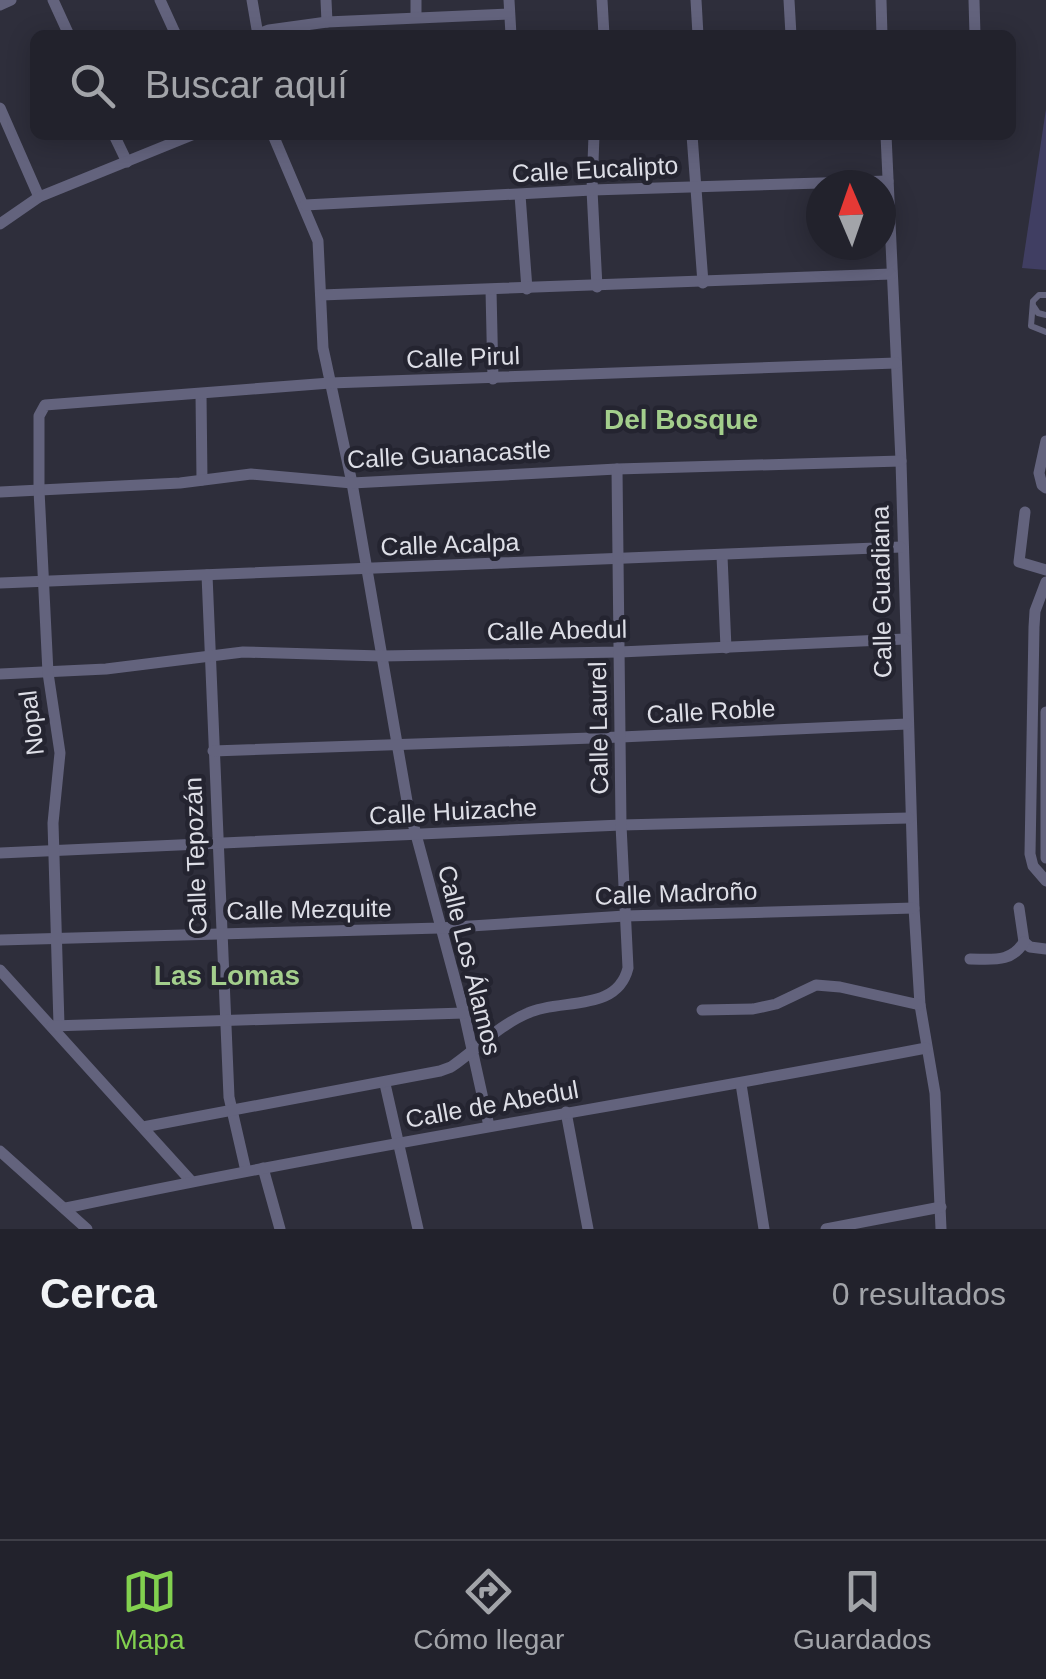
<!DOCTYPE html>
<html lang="es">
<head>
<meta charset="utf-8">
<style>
  body { margin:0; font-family:Helvetica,sans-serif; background:#2a2a34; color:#f1f3f6 }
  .compass { position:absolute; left:806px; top:170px; width:90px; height:90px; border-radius:50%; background:#22222c; box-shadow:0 5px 25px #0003; rotate:358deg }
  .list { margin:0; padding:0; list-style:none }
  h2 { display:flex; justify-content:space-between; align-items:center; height:130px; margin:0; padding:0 40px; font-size:42px }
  h2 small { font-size:32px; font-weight:400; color:#a2a4a9 }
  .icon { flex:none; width:55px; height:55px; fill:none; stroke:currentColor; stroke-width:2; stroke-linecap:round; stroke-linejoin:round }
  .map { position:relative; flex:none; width:1046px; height:1229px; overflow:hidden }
  .search { position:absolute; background:#22222c; box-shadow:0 5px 25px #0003; left:30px; right:30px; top:30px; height:110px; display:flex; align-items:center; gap:25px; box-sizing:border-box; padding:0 35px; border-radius:15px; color:#a2a4a9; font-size:38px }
  .sheet { height:310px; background:#22222c }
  nav { display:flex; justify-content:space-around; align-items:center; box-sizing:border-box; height:140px; border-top:2px solid #3f3f48; background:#22222c; font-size:28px; color:#a2a4a9 }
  nav a { display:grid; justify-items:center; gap:5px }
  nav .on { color:#82d04f }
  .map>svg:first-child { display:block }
  .green { fill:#403e62 }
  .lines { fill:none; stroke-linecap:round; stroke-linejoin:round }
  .lane { stroke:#63637d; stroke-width:6 }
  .street { stroke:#63637d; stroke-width:11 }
  .labels { text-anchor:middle; stroke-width:9; stroke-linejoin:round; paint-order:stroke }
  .street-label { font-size:25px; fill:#dddee6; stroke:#242430 }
  .neighbourhood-label { font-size:28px; font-weight:bold; fill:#a3ce8c; stroke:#242430 }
</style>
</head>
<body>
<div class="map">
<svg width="1046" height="1229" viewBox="0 0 1046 1229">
  <rect width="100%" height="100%" fill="#2e2e3b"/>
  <polygon class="green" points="1046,109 1046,270 1022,268"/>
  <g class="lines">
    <g class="lane">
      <polyline points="1046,295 1039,295 1033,301 1031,326 1046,332"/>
      <polyline points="1034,307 1038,313 1046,315"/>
    </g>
    <g class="street">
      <polyline points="53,0 69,35"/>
      <polyline points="160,0 176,35"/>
      <polyline points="252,0 258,35"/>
      <polyline points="326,0 327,22"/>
      <polyline points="416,0 416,16"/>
      <polyline points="509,0 511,35"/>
      <polyline points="602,0 604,35"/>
      <polyline points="696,0 698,35"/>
      <polyline points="789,0 791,35"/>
      <polyline points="881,0 882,35"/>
      <polyline points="974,0 975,35"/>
      <polyline points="0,5 11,0"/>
      <polyline points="256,35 269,30 327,22 509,14"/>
      <polyline points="0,108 39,197"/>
      <polyline points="114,135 127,162"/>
      <polyline points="273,135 318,241 323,348 352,483 407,801 464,1013 489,1126"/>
      <polyline points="594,135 592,190 597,287"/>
      <polyline points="692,135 703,283"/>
      <polyline points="886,135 901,461 914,908 920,1005 935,1093 941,1229"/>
      <polyline points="520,195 527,289"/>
      <polyline points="305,205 592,190 888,181"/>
      <polyline points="0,224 39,197 192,135"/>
      <polyline points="491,290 493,379"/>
      <polyline points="321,295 891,274"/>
      <polyline points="201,394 202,480"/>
      <polyline points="1046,441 1039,473 1042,485 1046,488"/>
      <polyline points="0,492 180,483 251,474 352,483 617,469 901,461"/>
      <polyline points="1025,512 1019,562 1046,570"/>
      <polyline points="722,556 726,648"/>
      <polyline points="207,575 229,1097 246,1171"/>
      <polyline points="1046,582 1035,611 1034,627 1030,854 1033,866 1046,881"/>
      <polyline points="0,583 901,547"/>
      <polyline points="0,674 106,669 243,652 381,656 620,652 905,639"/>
      <polyline points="1046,712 1046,858"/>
      <polyline points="213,751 621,737 907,724"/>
      <polyline points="0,853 621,825 909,818"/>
      <polyline points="1019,908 1024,942"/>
      <polyline points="0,940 440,928 625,916 914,908"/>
      <polyline points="1024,942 1030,947 1046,949"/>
      <path d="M970,959C993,959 1011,963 1024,942"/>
      <polyline points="0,970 191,1181"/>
      <polyline points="702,1010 753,1009 776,1004 816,985 840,987 920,1005"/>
      <polyline points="59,1025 53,823 60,753 48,673 39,490 39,416 45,405 330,383 896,363"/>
      <polyline points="52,1026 464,1013"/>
      <polyline points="385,1084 418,1229"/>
      <polyline points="741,1084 764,1229"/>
      <polyline points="566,1112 588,1229"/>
      <path d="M143,1127L440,1071L451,1067C476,1050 499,1025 528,1013C561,998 617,1013 628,968L621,825L617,469"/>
      <polyline points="0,1151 87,1229"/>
      <polyline points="263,1168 280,1229"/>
      <path d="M66,1208C352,1147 640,1103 926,1048"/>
      <polyline points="826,1229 941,1207"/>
    </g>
  </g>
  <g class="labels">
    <g class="street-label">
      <text transform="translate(595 169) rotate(-3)" y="9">Calle Eucalipto</text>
      <text transform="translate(463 357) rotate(-2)" y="9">Calle Pirul</text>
      <text transform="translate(449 454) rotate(-3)" y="9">Calle Guanacastle</text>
      <text transform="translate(450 544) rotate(-2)" y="9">Calle Acalpa</text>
      <text transform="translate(881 592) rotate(-91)" y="9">Calle Guadiana</text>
      <text transform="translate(557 630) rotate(-1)" y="9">Calle Abedul</text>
      <text transform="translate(711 711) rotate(-3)" y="9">Calle Roble</text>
      <text transform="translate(31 723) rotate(-97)" y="9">Nopal</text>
      <text transform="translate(598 728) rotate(-91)" y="9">Calle Laurel</text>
      <text transform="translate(453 811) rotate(-3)" y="9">Calle Huizache</text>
      <text transform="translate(195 856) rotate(-92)" y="9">Calle Tepozán</text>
      <text transform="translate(676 893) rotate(-2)" y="9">Calle Madroño</text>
      <text transform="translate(309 909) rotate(-1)" y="9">Calle Mezquite</text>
      <text transform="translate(470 960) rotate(76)" y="9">Calle Los Álamos</text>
      <text transform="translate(492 1104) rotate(-10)" y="9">Calle de Abedul</text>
    </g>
    <g class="neighbourhood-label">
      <text x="681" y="429">Del Bosque</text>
      <text x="227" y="985">Las Lomas</text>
    </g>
  </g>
</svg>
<svg class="compass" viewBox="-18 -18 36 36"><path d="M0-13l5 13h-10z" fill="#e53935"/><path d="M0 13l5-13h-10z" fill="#a2a4a9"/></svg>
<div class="search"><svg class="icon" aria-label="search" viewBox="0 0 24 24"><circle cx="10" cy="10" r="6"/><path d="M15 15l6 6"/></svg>Buscar aquí</div>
</div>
<section class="sheet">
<h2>Cerca<small>0 resultados</small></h2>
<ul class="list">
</ul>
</section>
<nav>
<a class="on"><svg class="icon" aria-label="map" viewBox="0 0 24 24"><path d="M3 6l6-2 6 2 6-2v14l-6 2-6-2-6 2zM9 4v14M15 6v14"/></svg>Mapa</a>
<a><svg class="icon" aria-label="directions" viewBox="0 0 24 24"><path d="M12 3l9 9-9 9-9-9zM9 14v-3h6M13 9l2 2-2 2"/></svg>Cómo llegar</a>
<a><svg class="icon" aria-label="saved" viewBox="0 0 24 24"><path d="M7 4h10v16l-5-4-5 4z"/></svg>Guardados</a>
</nav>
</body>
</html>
